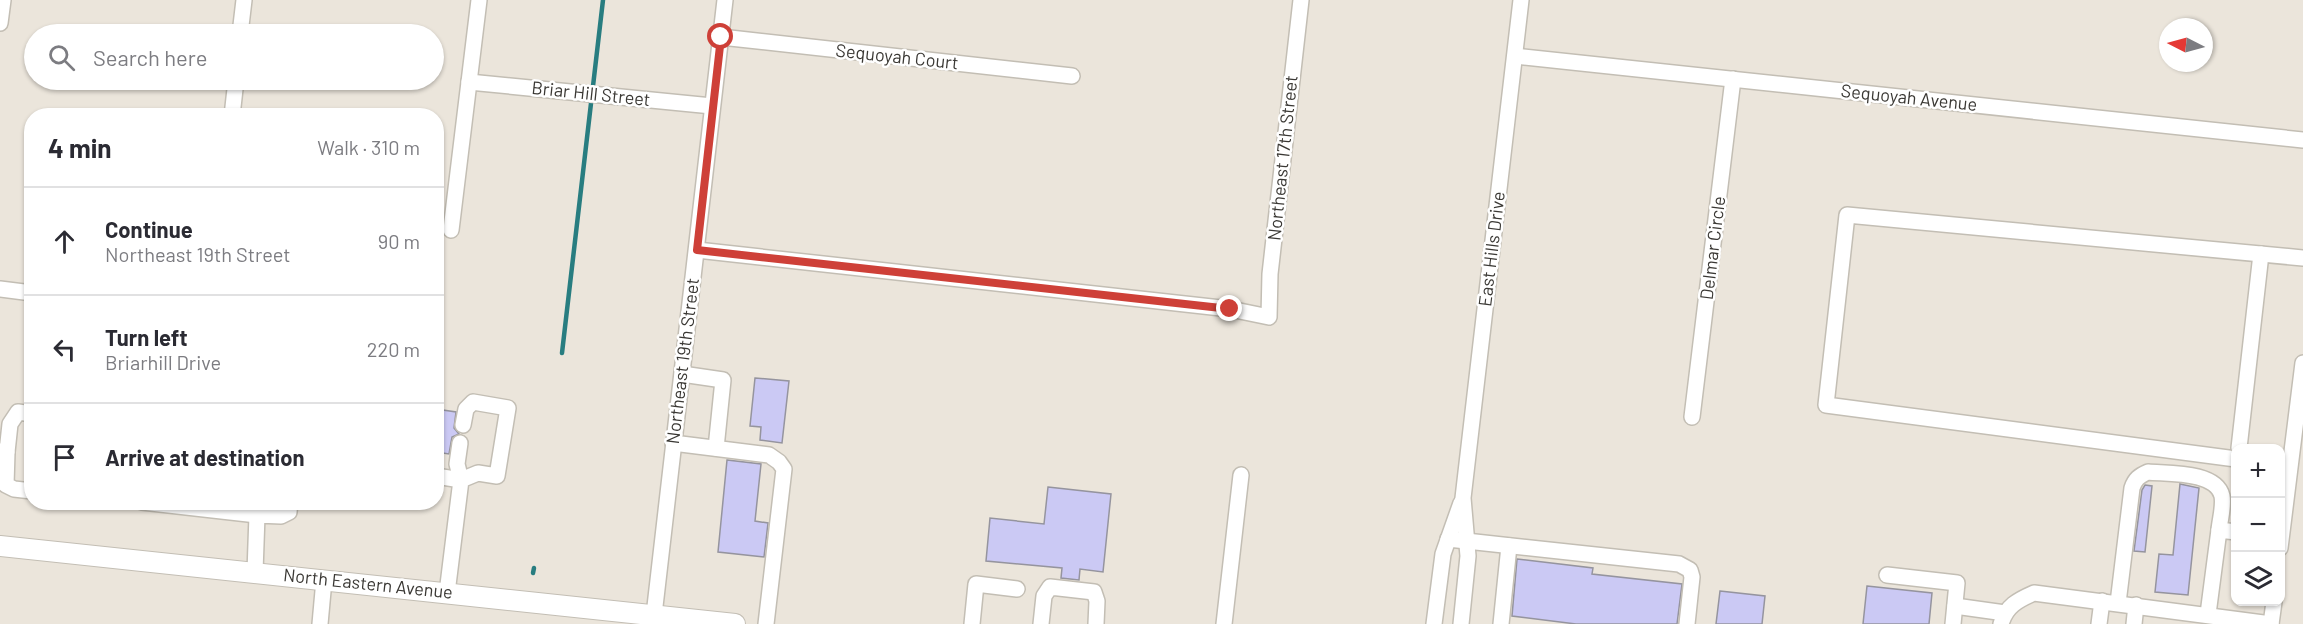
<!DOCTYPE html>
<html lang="en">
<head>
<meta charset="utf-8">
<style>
  body { margin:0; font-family:Barlow,sans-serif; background:#f2f2f3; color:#2b2b33 }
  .controls { position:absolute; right:18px; bottom:18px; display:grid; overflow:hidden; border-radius:12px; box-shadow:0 2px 4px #0004 }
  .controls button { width:54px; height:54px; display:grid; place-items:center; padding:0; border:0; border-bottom:2px solid #e1e1e2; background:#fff; color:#2b2b33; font:30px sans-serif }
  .compass { position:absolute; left:2159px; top:18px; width:54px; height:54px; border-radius:50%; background:#fff; box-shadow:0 2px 4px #0004; rotate:276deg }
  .stop { position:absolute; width:18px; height:18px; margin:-14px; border:4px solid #ce4038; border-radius:50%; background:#fff }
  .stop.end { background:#ce4038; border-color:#fff; box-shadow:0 2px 6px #0008 }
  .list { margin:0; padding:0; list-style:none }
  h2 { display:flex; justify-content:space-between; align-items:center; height:78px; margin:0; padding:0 24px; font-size:26px }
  h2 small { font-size:20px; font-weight:400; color:#7c7c81 }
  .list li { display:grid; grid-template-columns:39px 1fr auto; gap:18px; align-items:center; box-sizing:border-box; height:108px; padding:0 24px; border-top:2px solid #e1e1e2 }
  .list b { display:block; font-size:22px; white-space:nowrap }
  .list p { margin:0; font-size:20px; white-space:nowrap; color:#7c7c81 }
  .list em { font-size:20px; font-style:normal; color:#7c7c81 }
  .icon { flex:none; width:33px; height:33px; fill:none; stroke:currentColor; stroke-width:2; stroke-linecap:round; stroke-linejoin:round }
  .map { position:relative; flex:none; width:2303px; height:624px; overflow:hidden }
  .search { position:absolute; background:#fff; box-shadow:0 2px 4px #0004; left:24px; top:24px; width:420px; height:66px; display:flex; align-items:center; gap:15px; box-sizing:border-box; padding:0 21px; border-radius:33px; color:#7c7c81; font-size:22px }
  .panel { position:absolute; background:#fff; box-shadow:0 2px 4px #0004; left:24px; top:108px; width:420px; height:402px; border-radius:24px }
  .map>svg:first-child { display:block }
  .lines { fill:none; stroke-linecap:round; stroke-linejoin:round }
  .stream { stroke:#287d80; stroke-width:4.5 }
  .building { fill:#cbc9f4; stroke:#95949e; stroke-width:1.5 }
  .minor-casing { stroke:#c3beb4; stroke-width:18 }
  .major-casing { stroke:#c3beb4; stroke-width:22 }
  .minor { stroke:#fff; stroke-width:15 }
  .major { stroke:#fff; stroke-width:20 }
  .route { stroke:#ce4038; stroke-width:8 }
  .labels { text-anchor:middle; stroke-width:5; stroke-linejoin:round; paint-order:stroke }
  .street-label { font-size:18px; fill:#3a3834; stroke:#fff }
</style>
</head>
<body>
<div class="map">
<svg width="2303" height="624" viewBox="0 0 2303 624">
  <rect width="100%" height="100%" fill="#ebe5db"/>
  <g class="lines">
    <g class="stream">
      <polyline points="562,353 603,0"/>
      <polyline points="533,573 534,568"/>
    </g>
  </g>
  <g class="building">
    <polygon points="755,378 789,381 782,443 760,440 761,427 750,426"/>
    <polygon points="436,409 456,412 454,428 459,434 452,437 449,454 436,452"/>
    <polygon points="727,460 761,464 755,521 768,523 764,557 718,552"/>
    <polygon points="2180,484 2199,488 2188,595 2155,592 2159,554 2173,555"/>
    <polygon points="2145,485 2152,486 2145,552 2134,551 2142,490"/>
    <polygon points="1048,487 1111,494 1103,572 1080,569 1079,580 1061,578 1062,568 986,561 990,518 1044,524"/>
    <polygon points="1517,559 1593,568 1592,574 1682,584 1677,624 1576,624 1512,616"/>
    <polygon points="1867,586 1932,593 1929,624 1863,624"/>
    <polygon points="1720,591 1765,596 1762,624 1716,624"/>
  </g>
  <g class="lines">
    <g class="minor-casing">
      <g id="minor">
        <polyline points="0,23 3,0"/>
        <polyline points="240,34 244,0"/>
        <polyline points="721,37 1072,76"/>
        <polyline points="1515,56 2303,140"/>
        <polyline points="469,82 712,106"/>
        <polyline points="232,116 236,80"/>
        <polyline points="451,230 479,0"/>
        <polyline points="697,250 1230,309 1269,317 1270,274 1301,0"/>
        <polyline points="0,289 32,293"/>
        <polyline points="682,374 723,380 716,448"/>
        <polyline points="1692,417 1733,79"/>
        <polyline points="673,443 769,455 779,462 784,469 766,624"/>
        <polyline points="2239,448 2261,254"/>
        <polyline points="0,451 7,452 10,424 18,412 32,414"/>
        <polyline points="7,452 6,485 14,489 32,491"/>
        <polyline points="2236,459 1826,405 1847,215 2303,258"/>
        <polyline points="436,476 461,480 457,464 460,443"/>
        <polyline points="142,502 257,515"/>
        <polyline points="1448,539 1679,564 1690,570 1692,577 1687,624"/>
        <polyline points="2280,548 2303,363"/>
        <polyline points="255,572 257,515 281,516 289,512 290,502"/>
        <polyline points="1887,575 1957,583 1953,624"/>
        <polyline points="447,593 461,480 478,473 497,476 508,408 473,402 466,409 463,425"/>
        <path d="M2118,603L2132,488C2135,479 2139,476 2148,472C2168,474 2216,471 2222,496C2224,506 2220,519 2219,530"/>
        <polyline points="1955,606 2005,613"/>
        <polyline points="2208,614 2219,530 2236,532"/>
        <polyline points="654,615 725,0"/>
        <polyline points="320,624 324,580"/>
        <polyline points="972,624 976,584 1017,589"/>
        <polyline points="1041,624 1044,596 1050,587 1094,592 1097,601 1096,624"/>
        <polyline points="1224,624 1241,475"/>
        <polyline points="1434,624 1443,554 1461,503"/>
        <polyline points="1461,624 1468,556 1463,498 1521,0"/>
        <polyline points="1501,624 1509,546"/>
        <path d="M2001,624C2006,606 2018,600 2034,593L2271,624"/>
        <polyline points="2099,624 2102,601"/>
        <polyline points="2134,624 2136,605"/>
        <polyline points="2271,624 2274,602"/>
      </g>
    </g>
    <g class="major-casing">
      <polyline id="major" points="0,546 735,624"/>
    </g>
    <use href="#minor" class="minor"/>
    <use href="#major" class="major"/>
  </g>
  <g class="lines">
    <polyline class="route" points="721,37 697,250 1230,309"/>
  </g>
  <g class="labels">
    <g class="street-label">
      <text transform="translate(897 57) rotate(6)" y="6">Sequoyah Court</text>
      <text transform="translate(591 94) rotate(6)" y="6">Briar Hill Street</text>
      <text transform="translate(1909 98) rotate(6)" y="6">Sequoyah Avenue</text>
      <text transform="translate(1283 158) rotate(-84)" y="6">Northeast 17th Street</text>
      <text transform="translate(1713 248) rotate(-83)" y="6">Delmar Circle</text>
      <text transform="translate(1492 249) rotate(-83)" y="6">East Hills Drive</text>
      <text transform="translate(683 361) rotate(-83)" y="6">Northeast 19th Street</text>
      <text transform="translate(368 584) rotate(6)" y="6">North Eastern Avenue</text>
    </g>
  </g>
</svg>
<div class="controls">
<button>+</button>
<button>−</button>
<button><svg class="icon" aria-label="layers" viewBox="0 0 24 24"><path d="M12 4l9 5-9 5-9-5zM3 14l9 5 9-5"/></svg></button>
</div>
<svg class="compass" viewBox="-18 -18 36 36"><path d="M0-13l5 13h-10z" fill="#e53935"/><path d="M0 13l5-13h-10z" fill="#7c7c81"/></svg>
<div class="stop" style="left:721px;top:37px"></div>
<div class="stop end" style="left:1230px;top:309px"></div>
<div class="search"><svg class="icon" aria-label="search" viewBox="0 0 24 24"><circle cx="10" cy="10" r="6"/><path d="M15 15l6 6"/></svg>Search here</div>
<section class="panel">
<h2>4 min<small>Walk · 310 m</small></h2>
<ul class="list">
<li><svg class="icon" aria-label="ahead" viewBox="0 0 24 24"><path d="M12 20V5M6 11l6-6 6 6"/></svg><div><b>Continue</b><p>Northeast 19th Street</p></div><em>90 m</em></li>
<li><svg class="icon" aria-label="left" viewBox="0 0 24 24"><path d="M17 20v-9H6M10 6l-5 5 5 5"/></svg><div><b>Turn left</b><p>Briarhill Drive</p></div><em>220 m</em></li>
<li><svg class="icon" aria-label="arrive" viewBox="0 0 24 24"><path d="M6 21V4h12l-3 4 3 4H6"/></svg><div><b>Arrive at destination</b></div></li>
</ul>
</section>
</div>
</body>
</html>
